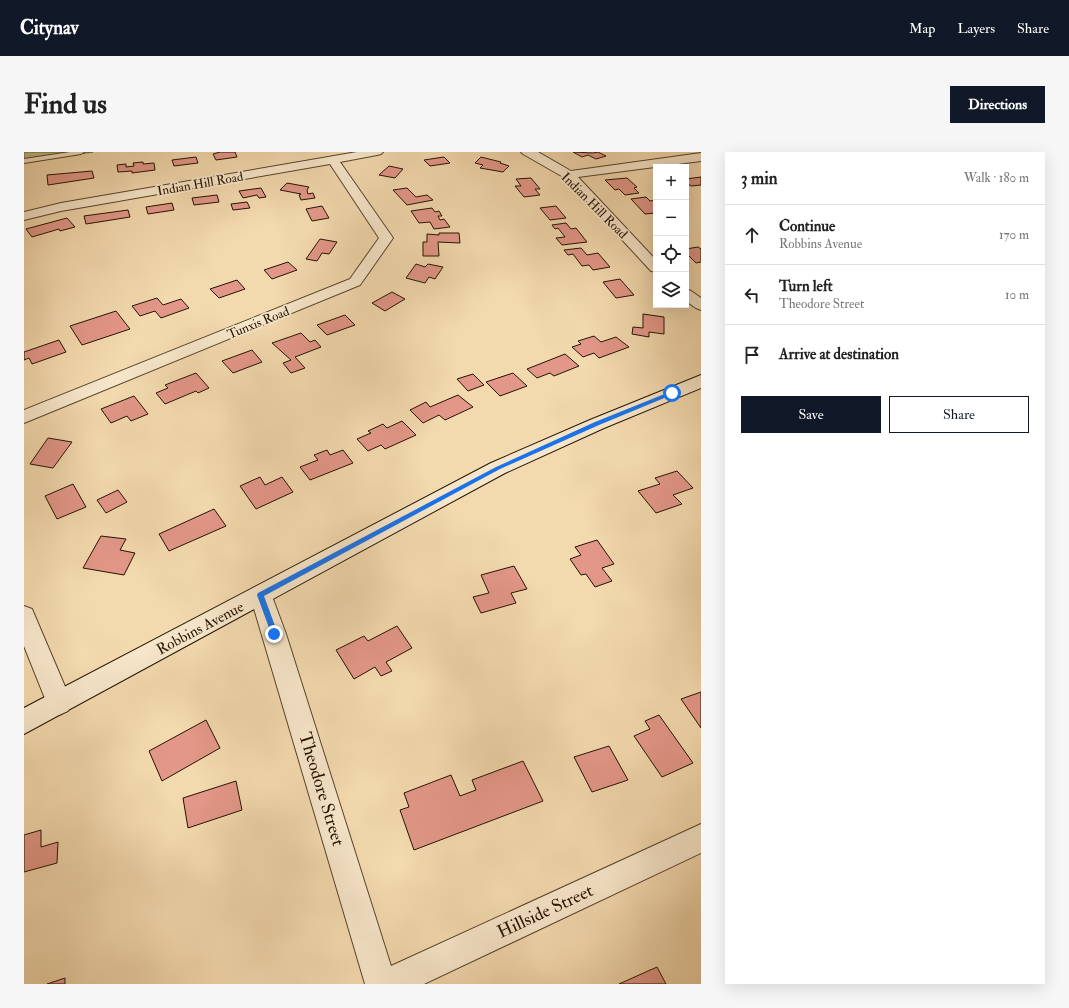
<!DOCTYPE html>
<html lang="en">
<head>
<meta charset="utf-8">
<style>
  body { margin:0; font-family:"IM FELL Double Pica",serif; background:#f6f6f6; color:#222 }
  .controls { position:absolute; right:12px; top:12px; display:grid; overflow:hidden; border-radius:0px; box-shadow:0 4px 16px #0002 }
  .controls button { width:36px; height:36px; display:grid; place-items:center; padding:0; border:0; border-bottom:1px solid #e0e0e0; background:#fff; color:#222; font:20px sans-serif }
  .stop { position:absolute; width:12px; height:12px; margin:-9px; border:3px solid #1a73e8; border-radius:50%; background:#fff }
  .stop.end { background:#1a73e8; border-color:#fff; box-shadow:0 1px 4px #0008 }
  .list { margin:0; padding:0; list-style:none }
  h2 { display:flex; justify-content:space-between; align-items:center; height:52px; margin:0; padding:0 16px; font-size:17px }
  h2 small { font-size:13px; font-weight:400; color:#767676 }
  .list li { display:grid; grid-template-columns:26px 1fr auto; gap:12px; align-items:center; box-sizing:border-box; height:60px; padding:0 16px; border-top:1px solid #e0e0e0 }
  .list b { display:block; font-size:15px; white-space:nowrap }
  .list p { margin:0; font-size:13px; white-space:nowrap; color:#767676 }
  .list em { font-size:13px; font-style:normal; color:#767676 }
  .actions { display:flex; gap:8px; padding:12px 16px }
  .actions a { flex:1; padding:9px 0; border:1px solid #111827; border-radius:0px; text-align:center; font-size:14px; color:#111827 }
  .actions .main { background:#111827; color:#fff }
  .icon { flex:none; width:22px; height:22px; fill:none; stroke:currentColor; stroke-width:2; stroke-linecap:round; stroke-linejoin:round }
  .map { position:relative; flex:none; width:677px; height:832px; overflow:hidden; border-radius:0px }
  header { display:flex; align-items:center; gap:24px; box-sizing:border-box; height:56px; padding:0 20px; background:#111827; color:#fff }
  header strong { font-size:19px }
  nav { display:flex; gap:22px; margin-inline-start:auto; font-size:14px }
  .intro { display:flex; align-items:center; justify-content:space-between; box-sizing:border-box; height:96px; padding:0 24px }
  h1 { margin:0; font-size:28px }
  .button { padding:10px 18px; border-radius:0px; background:#111827; color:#fff; font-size:14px; font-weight:700 }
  main { display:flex; gap:24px; padding:0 24px }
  aside { flex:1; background:#fff; border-radius:0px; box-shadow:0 4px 16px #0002 }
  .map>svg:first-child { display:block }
  .green { fill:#bdbf89; stroke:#706944 }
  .building { fill:#e39788; stroke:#241300 }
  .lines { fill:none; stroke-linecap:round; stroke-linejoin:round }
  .lane-casing { stroke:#58442c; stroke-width:2 }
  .street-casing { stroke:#58442c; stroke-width:2 }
  .secondary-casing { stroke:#241300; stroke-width:2 }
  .lane { fill:#f7e6ca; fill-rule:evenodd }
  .street { fill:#f7e6ca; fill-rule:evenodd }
  .secondary { fill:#f7e6ca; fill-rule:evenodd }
  .route { fill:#1a73e8 }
  .labels { text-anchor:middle; stroke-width:3.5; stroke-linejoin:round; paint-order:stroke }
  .far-street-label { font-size:13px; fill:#241300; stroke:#f7e6ca }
  .street-label { font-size:15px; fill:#241300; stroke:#f7e6ca }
  .near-street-label { font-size:18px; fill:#241300; stroke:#f7e6ca }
</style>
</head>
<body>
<header>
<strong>Citynav</strong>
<nav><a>Map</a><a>Layers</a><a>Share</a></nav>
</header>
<div class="intro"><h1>Find us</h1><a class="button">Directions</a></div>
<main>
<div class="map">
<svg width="677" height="832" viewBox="0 0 677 832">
  <rect width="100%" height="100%" fill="#f3d9ae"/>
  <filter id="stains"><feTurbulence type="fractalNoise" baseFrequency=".005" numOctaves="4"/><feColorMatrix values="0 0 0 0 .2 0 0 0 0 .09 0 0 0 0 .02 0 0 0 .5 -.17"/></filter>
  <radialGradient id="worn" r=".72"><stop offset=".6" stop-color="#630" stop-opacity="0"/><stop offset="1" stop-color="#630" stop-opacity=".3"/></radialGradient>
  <polygon class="green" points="0,0 69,0 0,10"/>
  <g class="building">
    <polygon points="196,0 211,0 213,5 192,8 189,2"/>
    <polygon points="549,0 569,1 574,0 582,4 572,7 564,3 558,5"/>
    <polygon points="172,5 174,11 150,14 148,8"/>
    <polygon points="420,5 426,11 406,14 400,8"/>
    <polygon points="457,5 477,10 476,11 485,14 479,20 456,16 459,13 451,11"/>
    <polygon points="119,10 119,12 130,11 131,18 108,21 108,19 94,20 93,13 102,12 102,15 110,14 109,11"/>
    <polygon points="365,14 379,17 371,26 355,23"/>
    <polygon points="68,19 70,26 24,33 23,23"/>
    <polygon points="677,25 677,33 667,34 662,30 662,27"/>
    <polygon points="507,26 516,37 511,37 516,43 500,45 491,34 497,34 492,27"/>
    <polygon points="603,26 613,35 610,36 615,41 601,43 595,37 591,38 581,28"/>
    <polygon points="263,31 285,35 283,38 284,42 289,41 291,46 277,48 275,43 277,42 256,38"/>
    <polygon points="237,36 242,45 235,46 233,43 219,46 215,39"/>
    <polygon points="383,36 392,45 403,43 409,48 383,53 369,38"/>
    <polygon points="193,43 195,50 170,53 168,46"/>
    <polygon points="622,45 626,49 632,48 632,61 621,62 607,47"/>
    <polygon points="223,50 226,56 209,58 207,52"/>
    <polygon points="148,51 150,58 124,62 122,55"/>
    <polygon points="298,54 305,66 288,69 282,57"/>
    <polygon points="532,54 542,66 526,68 516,56"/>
    <polygon points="408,56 411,60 415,59 418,64 414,64 416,68 420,67 426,75 410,77 406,70 395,71 387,59"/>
    <polygon points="104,58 106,65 62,72 60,64"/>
    <polygon points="43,66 51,75 36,79 35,77 8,85 2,77"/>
    <polygon points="542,71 547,77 552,76 563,90 538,93 532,86 541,85 534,76 531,77 528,73"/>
    <polygon points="415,81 435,81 436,91 414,90 415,104 399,104 399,90 403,90 403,82 415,83"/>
    <polygon points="296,87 313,90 305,102 298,101 293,109 282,107"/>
    <polygon points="674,95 677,97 677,110 672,111 662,101 662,97"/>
    <polygon points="557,96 563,103 574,101 586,115 569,118 565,113 558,114 549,102 544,103 540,98"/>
    <polygon points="264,110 273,118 248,127 240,118"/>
    <polygon points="392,112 401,115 404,112 419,115 411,127 405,125 401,131 382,126"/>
    <polygon points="596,127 610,143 592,146 579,130"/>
    <polygon points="213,128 221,137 195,146 186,137"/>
    <polygon points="368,140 381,147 361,159 348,151"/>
    <polygon points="133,146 139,153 157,147 165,156 137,166 131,159 116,164 108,154"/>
    <polygon points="92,159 106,177 58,193 46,174"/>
    <polygon points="619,162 640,165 640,182 625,180 625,185 608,182 609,175 619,176"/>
    <polygon points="321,163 331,173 303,183 293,173"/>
    <polygon points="277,181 286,190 291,188 297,195 271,205 281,216 267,221 259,211 267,208 248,191"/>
    <polygon points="570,184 577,190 592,185 605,195 575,206 570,201 559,205 548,195 557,192 554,189"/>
    <polygon points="35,188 42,200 8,212 5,206 0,208 0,200"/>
    <polygon points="228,198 238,210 209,221 198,209"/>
    <polygon points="541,202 555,214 530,224 526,221 513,226 503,217"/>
    <polygon points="172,221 185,236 174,241 172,239 141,252 132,241 144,236 141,233"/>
    <polygon points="489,221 503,234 476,244 462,230"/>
    <polygon points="449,222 460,233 444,239 433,227"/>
    <polygon points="434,243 449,255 421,268 415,263 399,271 386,258 402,250 406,255"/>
    <polygon points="110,244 124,262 107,269 103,264 87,271 77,257"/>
    <polygon points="378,269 392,283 361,297 357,293 344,299 333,287 347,281 344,279 359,272 363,276"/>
    <polygon points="24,286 48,290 29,316 6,312"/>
    <polygon points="303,298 306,303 319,298 329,311 286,328 276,315 294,308 290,303"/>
    <polygon points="653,319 669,336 649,343 658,352 632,361 614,339 636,332 631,326"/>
    <polygon points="236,325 241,333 258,325 269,340 232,357 216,334"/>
    <polygon points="49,332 62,355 33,367 21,344"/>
    <polygon points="94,338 103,350 82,361 73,348"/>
    <polygon points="190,357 202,374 145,399 135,382"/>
    <polygon points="77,384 102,387 96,398 111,401 100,423 59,416"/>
    <polygon points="573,388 590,412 578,416 588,429 571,435 562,422 557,423 546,407 557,403 551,395"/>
    <polygon points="490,414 503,437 487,441 492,451 457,461 449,445 465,441 457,423"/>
    <polygon points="373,474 388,496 362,510 368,519 357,524 351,515 330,527 312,498 340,484 344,489"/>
    <polygon points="677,540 677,576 657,547"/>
    <polygon points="635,563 669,611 638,625 610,584 626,577 621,569"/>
    <polygon points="182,568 196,596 138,629 125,599"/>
    <polygon points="585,594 604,628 568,640 550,605"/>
    <polygon points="499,609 519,649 390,698 376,658 385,655 380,641 427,623 436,644 452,638 448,628"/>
    <polygon points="212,629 218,658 164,676 159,646"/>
    <polygon points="17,678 17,695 34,690 33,711 0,720 0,683"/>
    <polygon points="633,815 642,832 595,832"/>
    <polygon points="41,826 41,832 23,832"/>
  </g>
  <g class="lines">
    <g class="lane-casing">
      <polygon id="lane" points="46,0 60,0 57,2 0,11 0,7"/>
    </g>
    <g class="street-casing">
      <g id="street">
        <polygon points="333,0 359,0 357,2 353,3 316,10 369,86 336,133 0,271 0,258 326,127 355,86 306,12 37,59 0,68 0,60 37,51"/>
        <polygon points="497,0 514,0 547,19 677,1 677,9 554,25 632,108 632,120 627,119 541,26 499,2"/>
        <polygon points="662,137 667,139 677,146 677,158 672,156 662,149"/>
        <polygon points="237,433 245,436 262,482 367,814 677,672 677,701 400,832 341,832 226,443 229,436"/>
        <polygon points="0,454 8,457 48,551 44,559 35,563 26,559 0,494"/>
      </g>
    </g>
    <g class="secondary-casing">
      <polygon id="secondary" points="677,223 677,236 580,276 481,321 0,582 0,556 467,311 566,268"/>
    </g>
    <use href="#lane" class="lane"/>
    <use href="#street" class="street"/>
    <use href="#secondary" class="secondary"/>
  </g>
  <polygon class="route" points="648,239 650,240 650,242 575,273 476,317 240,444 254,482 253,484 248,484 233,443 234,441 472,315 571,270"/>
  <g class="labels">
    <g class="far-street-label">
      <text transform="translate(176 31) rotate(-10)" y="5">Indian Hill Road</text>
      <text transform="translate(571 53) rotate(45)" y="5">Indian Hill Road</text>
      <text transform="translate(234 170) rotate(-22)" y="5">Tunxis Road</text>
    </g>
    <g class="street-label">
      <text transform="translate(176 476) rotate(-28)" y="5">Robbins Avenue</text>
    </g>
    <g class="near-street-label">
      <text transform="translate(298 637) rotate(73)" y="6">Theodore Street</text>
      <text transform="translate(521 759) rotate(-25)" y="6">Hillside Street</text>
    </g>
  </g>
  <rect width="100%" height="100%" filter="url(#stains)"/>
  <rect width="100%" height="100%" fill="url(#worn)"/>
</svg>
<div class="controls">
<button>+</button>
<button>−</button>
<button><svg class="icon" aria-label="locate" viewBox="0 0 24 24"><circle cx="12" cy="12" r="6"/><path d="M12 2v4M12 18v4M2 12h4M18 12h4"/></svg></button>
<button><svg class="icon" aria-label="layers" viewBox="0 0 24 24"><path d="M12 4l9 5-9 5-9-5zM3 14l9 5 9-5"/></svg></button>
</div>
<div class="stop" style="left:648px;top:241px"></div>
<div class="stop end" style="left:250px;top:482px"></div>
</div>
<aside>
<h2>3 min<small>Walk · 180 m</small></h2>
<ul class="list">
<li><svg class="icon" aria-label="ahead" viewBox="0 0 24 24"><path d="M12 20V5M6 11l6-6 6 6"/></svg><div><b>Continue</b><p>Robbins Avenue</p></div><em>170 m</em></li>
<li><svg class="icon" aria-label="left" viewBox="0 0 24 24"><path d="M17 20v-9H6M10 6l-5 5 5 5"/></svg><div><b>Turn left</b><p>Theodore Street</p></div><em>10 m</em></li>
<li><svg class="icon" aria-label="arrive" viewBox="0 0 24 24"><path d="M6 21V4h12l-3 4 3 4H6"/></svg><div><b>Arrive at destination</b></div></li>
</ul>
<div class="actions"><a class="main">Save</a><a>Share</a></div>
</aside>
</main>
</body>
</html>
